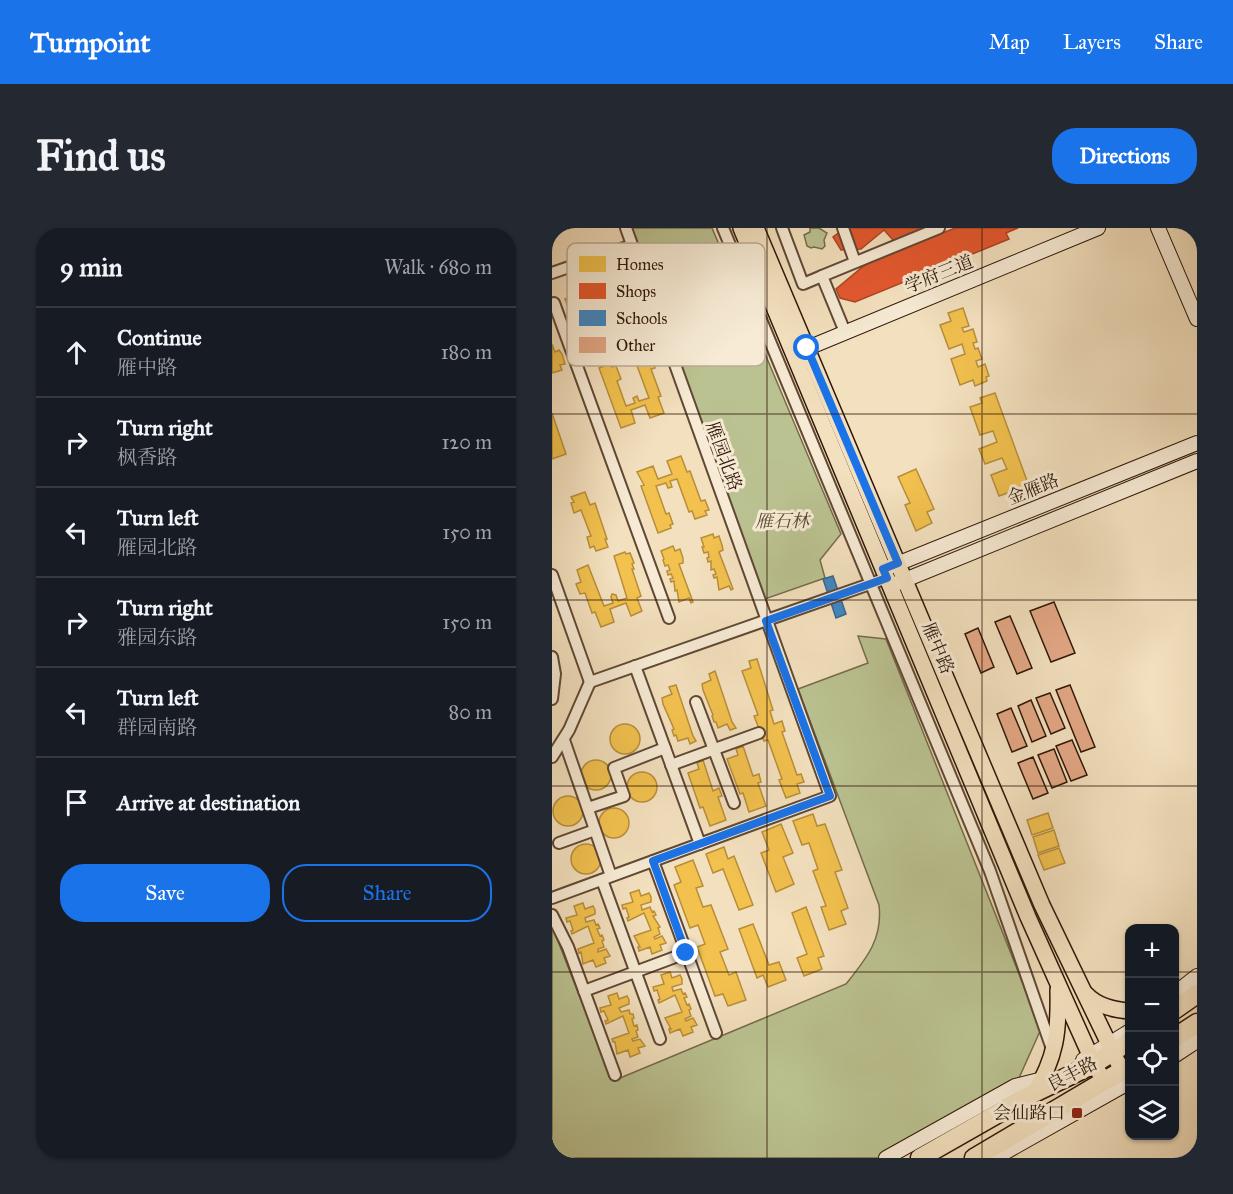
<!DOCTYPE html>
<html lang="en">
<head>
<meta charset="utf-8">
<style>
  body { margin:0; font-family:"IM FELL Great Primer","Noto Serif SC",serif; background:#242831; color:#f1f3f6 }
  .controls { position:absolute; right:18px; bottom:18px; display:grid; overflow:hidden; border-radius:12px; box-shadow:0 2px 4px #0004 }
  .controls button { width:54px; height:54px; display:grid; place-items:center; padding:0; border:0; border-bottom:2px solid #363941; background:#171b24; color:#f1f3f6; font:30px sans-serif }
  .stop { position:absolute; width:18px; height:18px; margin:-14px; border:4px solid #1a73e8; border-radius:50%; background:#fff }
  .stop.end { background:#1a73e8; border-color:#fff; box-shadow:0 2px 6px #0008 }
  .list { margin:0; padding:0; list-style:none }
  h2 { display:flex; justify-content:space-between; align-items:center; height:78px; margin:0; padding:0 24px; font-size:26px }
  h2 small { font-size:20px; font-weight:400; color:#9ea1a6 }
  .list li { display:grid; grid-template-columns:39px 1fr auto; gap:18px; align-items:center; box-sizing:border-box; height:90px; padding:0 24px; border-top:2px solid #363941 }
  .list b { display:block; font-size:22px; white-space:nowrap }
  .list p { margin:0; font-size:20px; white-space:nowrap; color:#9ea1a6 }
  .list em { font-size:20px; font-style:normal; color:#9ea1a6 }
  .actions { display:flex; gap:12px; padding:18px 24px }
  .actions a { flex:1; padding:14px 0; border:2px solid #1a73e8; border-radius:24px; text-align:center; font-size:21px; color:#1a73e8 }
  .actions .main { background:#1a73e8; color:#fff }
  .icon { flex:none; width:33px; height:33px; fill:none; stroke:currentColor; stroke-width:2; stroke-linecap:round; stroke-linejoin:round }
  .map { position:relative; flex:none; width:645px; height:930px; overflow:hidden; border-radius:24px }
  header { display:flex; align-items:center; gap:36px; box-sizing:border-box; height:84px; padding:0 30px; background:#1a73e8; color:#fff }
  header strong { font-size:28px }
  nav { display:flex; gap:33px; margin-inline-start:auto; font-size:21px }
  .intro { display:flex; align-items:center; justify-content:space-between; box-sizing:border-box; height:144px; padding:0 36px }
  h1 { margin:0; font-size:42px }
  .button { padding:15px 27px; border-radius:24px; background:#1a73e8; color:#fff; font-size:21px; font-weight:700 }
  main { display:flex; gap:36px; padding:0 36px }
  aside { flex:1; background:#171b24; border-radius:24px; box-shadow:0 2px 4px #0004 }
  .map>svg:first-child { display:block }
  .green { fill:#bbc291; stroke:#756c4c; stroke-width:1.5 }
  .homes { fill:#f2c14e; stroke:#b88e39; stroke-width:1.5 }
  .shops { fill:#e4572e; stroke:#ae4422; stroke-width:1.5 }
  .schools { fill:#3f88c5; stroke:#3a668c; stroke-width:1.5 }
  .building { fill:#e3a785; stroke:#2f1607; stroke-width:1.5 }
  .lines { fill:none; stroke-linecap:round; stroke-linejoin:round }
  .street-casing { stroke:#604835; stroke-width:14 }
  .secondary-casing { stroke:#2f1607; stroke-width:16 }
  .primary-casing { stroke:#2f1607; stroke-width:18 }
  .highway-casing { stroke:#2f1607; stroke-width:21 }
  .street { stroke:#f7ebd5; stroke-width:10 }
  .secondary { stroke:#f7ebd5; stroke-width:14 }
  .primary { stroke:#f3e0be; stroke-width:15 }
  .highway { stroke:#f3e0be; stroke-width:18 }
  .route { stroke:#1a73e8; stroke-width:8 }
  .grid { fill:none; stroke:#2f1607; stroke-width:1.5; stroke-opacity:0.55 }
  .poi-dot { fill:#8f2418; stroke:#f7ebd5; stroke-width:2 }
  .labels { text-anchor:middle; stroke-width:6; stroke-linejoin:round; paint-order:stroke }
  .street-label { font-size:18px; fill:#2f1607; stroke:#f7ebd5 }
  .park-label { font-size:18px; font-style:italic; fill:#594a30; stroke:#f7ebd5 }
  .poi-label { font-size:18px; fill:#2f1607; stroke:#f7ebd5; text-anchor:end }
  .key { fill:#f7ebd5; stroke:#bbab97; stroke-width:1.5 }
  .key-label { font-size:16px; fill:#2f1607 }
</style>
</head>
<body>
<header>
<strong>Turnpoint</strong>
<nav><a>Map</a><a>Layers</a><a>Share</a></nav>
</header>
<div class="intro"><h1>Find us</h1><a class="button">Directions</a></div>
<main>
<aside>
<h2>9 min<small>Walk · 680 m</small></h2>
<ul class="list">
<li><svg class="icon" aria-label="ahead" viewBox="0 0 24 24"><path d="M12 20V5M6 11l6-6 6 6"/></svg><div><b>Continue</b><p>雁中路</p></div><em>180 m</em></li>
<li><svg class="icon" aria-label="right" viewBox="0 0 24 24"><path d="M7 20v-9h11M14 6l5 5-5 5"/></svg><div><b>Turn right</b><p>枫香路</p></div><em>120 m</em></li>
<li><svg class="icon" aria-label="left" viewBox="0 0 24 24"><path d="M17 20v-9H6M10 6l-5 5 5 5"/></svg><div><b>Turn left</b><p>雁园北路</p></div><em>150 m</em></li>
<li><svg class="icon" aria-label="right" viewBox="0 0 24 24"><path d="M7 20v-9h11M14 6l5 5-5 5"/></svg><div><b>Turn right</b><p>雅园东路</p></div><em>150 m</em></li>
<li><svg class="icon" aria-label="left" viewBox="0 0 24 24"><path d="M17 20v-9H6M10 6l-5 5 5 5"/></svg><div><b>Turn left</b><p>群园南路</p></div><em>80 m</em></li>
<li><svg class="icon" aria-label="arrive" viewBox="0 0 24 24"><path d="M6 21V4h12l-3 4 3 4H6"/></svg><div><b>Arrive at destination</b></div></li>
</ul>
<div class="actions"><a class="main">Save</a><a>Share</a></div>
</aside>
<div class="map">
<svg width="645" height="930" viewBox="0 0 645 930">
  <rect width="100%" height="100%" fill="#f3e0be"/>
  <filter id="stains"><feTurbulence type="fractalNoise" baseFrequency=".00333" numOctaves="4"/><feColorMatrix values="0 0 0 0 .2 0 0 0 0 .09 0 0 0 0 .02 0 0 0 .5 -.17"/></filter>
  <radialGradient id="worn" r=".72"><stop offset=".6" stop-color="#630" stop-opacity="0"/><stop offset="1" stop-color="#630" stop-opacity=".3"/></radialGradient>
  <g class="green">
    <polygon points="74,0 160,0 289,306 268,332 273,350 207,373"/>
    <polygon points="258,0 267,0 275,5 272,12 273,18 270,21 262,19 259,20 255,18 252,7 258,4"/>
    <path d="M306,408L334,411L489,801L467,850L328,930H0V698L61,853L294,756C314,731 331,711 327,677L246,461L316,435Z"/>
  </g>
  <g class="homes">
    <polygon points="56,55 62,70 64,69 74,97 78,95 84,109 79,110 81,115 70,119 54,76 44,80 46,85 42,87 40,81 31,84 40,109 45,108 50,122 45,123 47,127 35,131 13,71 28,65 32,78 47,73 42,60"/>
    <polygon points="411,80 417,98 410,100 412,104 421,101 425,114 421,115 423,121 426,120 430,131 424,133 426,139 433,136 437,148 434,149 435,153 423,158 421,152 408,157 399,131 413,126 410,116 397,121 388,97 399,93 396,85"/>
    <polygon points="0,116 3,124 7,122 10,126 13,136 8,137 10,142 0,145"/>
    <polygon points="92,123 94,127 99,126 102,135 103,140 99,141 109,168 106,169 112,185 98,190 93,177 79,182 83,195 69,200 47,140 58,135 60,139 64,138 69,151 65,153 74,178 83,175 81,170 85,168 87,173 97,170 81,127"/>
    <polygon points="443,165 478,261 465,265 464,262 447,268 439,247 455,241 450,230 433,236 427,221 445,214 441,203 428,207 418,179 430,175 428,170"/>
    <polygon points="0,185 14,226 0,231"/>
    <polygon points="129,228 135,244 138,243 149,273 153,272 157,282 153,283 155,287 143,291 140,283 137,284 125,251 118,253 120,259 116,260 114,255 104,258 114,286 117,285 121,296 118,297 119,300 106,305 89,258 92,257 85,244 101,238 106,251 120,246 115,233"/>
    <polygon points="364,241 382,281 375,284 380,295 364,303 353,277 358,275 346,249"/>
    <polygon points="33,264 38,277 43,275 55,311 53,311 56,319 44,323 42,318 38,320 35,309 39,308 29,282 22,285 19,275 22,274 19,269"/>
    <polygon points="161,306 162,310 167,308 170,317 171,322 167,324 181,361 179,362 177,358 167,362 165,349 162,350 161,347 164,346 162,341 159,342 159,333 156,334 155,330 157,329 156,324 152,325 150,319 152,319 149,310"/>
    <polygon points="121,318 123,323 128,321 131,330 131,335 127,336 141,374 139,375 137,370 127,374 125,362 123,363 122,353 119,354 118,351 121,350 119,346 116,347 115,343 118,342 116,337 113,338 111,332 112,331 109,323"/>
    <polygon points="73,324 74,326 78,325 82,335 80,336 82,341 80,341 89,368 85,370 90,383 79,388 74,375 58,381 62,394 49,399 43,384 40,385 33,365 28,366 24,356 29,354 25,342 36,337 52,378 61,375 59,369 60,366 64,367 66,373 75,370 62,328"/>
    <polygon points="205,431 221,482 218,483 222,496 230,493 233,503 230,504 245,547 249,546 252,554 245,556 248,565 234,570 227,552 230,551 216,512 212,513 202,488 206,487 190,443 199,440 197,433"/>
    <polygon points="163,443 180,494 184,500 178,502 175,496 166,500 164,494 162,494 160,488 161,487 151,462 150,456 159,452 157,446"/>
    <polygon points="124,457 141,508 144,513 138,516 136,510 126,513 124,507 122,508 120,502 122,501 111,476 110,470 120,466 117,459"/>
    <circle cx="73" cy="511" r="15"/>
    <polygon points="191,518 201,548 207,546 209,554 206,555 214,578 197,584 191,565 188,566 175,531 186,527 184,521"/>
    <polygon points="151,532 161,563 167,560 170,568 166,569 174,592 158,598 151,579 148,580 136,545 147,541 145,535"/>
    <circle cx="44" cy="547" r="15"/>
    <circle cx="90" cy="559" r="15"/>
    <circle cx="16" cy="583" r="15"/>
    <circle cx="62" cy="595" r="15"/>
    <polygon points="496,585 501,600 480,607 475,592"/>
    <polygon points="261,586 265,598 273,596 290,642 283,644 296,680 289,683 294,696 277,702 269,679 274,678 261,643 266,641 257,615 250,617 241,593"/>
    <polygon points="229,596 241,625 231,629 242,656 224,664 209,625 217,622 210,604"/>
    <polygon points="502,602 507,618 486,625 481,609"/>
    <circle cx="34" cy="631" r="15"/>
    <polygon points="172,619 176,631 182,628 201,677 187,682 171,641 161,645 154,626"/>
    <polygon points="507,620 513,635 492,642 486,627"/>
    <polygon points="141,632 151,658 144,660 151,679 159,677 176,721 168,724 177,747 184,744 194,772 176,778 171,766 163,768 145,719 153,716 146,697 138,700 122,657 129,654 123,639"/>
    <polygon points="87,662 89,668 97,665 99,669 99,674 89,677 90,682 98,679 100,684 102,683 104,687 101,688 108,699 106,700 108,706 102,709 103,711 110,708 114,715 108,717 110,722 100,726 98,719 87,723 86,719 88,719 82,708 99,702 92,685 76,693 75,690 77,689 74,680 71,681 70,677 81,674 78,665"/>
    <polygon points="31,675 33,681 41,678 43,682 43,686 33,690 34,694 42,692 44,697 46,696 48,700 45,701 48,708 50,707 52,712 50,713 52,719 46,721 46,724 54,721 58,728 52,730 54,735 44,739 41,732 31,736 29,724 27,725 26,721 42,715 36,698 20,706 19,703 21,702 18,693 15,694 14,690 25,687 22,678"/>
    <polygon points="254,679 272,728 266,730 270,741 252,748 245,730 255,726 240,685"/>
    <polygon points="201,696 217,737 227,734 234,752 216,759 211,747 205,750 187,701"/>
    <polygon points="118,744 120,750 128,747 130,751 130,756 120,759 121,763 129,761 131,766 133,765 135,769 132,770 135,777 137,776 139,781 137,782 139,788 133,791 134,793 141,790 145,797 139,799 141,804 131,808 128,801 118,805 117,801 119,801 113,790 130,784 123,767 107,775 106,772 108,771 105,762 102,763 101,759 112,756 109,747"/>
    <polygon points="65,765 67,771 75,768 77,772 77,776 67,780 69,784 77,782 78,786 81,786 82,790 80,791 82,798 85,797 86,802 84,803 86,809 80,811 81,813 88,811 93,818 86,820 88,825 78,829 76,822 65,826 63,814 61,814 60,811 77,805 71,788 54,796 53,793 56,792 52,783 49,784 48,780 59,777 56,768"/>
  </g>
  <g class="shops">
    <polygon points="293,0 374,0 342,13 332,2 309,21 289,22 281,9"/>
    <polygon points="403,0 466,0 454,5 457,11 303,74 288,70 284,61 314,36"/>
  </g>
  <polygon class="schools" points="281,348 294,386 284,390 271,351"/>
  <g class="building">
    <polygon points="502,374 523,425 499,434 478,383"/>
    <polygon points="458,388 480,440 465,446 443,394"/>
    <polygon points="426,400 442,439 429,445 413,406"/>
    <polygon points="518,457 543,519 529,524 504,462"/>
    <polygon points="498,465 513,500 499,506 484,470"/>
    <polygon points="479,472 494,508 480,514 466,478"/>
    <polygon points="459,480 475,518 460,524 445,486"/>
    <polygon points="520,512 535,547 519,553 504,518"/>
    <polygon points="502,521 515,554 500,560 486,527"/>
    <polygon points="481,529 496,565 481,571 466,535"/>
  </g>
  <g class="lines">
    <g class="street-casing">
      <g id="street">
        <polyline points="171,0 438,643 500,821"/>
        <polyline points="230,0 251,56 270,48"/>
        <polyline points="291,0 303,34"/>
        <polyline points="0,45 80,17"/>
        <polyline points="2,75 117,390"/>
        <polyline points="293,104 270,48 387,0"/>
        <polyline points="0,347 38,454"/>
        <polyline points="0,429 3,446 0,471"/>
        <polyline points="83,438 148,616"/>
        <polyline points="38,454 335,350"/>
        <polyline points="144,474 182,575"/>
        <polyline points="12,512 59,648"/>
        <polyline points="0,529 17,502 38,454"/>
        <polyline points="119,537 207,505"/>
        <polyline points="36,580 72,568 62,540 113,520"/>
        <polyline points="7,615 43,602"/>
        <polyline points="101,633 164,805"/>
        <polyline points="50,652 108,811"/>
        <polyline points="0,670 278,568 74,0"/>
        <polyline points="0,687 16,719 63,847"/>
        <polyline points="32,763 134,725"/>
      </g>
    </g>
    <g class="secondary-casing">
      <g id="secondary">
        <polyline points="606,0 645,91"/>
        <polyline points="246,124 546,0"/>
        <polyline points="335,340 645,215"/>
        <polyline points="343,356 645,233"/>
        <polyline points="622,766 645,748"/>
        <polyline points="622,828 645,813"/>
        <polyline points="531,832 578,803"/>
        <polyline points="334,930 463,858 495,850"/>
        <polyline points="443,930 578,854"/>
      </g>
    </g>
    <g class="primary-casing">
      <g id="primary">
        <polyline points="189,0 476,689 542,836 552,853"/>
        <polyline points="204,0 490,677 570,843"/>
        <path d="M534,766C545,778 562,782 578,783"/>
        <path d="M482,865C504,830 507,803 506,762"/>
      </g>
    </g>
    <g class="highway-casing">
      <g id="highway">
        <polyline points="622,782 645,766"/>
        <polyline points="622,810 645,795"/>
        <polyline points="368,930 482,865 542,836 578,813"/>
        <polyline points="422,930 578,838"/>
      </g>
    </g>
    <use href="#street" class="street"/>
    <use href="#secondary" class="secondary"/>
    <use href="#primary" class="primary"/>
    <use href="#highway" class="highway"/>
  </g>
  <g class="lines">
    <polyline class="route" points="134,725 101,633 278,568 214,393 335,350 331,341 346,335 255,120"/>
  </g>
  <path class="grid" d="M215,0V930M430,0V930M0,186H645M0,372H645M0,558H645M0,744H578M622,744H645"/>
  <rect class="poi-dot" x="519" y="879" width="12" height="12" rx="3"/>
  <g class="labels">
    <g class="street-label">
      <text transform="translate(387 46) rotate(-22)" y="6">学府三道</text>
      <text transform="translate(172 228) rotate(70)" y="6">雁园北路</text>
      <text transform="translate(481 261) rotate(-22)" y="6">金雁路</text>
      <text transform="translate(386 420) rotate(67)" y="6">雁中路</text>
      <text transform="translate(520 846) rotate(-27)" y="6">良丰路</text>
    </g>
    <g class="park-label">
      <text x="230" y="299">雁石林</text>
    </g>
    <g class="poi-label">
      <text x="513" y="891">会仙路口</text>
    </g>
  </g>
  <rect x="15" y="15" width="198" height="123" rx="9" class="key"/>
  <rect x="27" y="28" width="27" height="16" fill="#f2c14e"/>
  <rect x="27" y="55" width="27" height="16" fill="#e4572e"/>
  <rect x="27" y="82" width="27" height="16" fill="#3f88c5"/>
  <rect x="27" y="109" width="27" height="16" fill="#e3a785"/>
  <g class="key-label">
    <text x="64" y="42">Homes</text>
    <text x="64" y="69">Shops</text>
    <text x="64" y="96">Schools</text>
    <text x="64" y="123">Other</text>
  </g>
  <rect width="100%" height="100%" filter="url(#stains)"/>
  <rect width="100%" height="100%" fill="url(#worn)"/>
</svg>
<div class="controls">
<button>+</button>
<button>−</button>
<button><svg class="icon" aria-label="locate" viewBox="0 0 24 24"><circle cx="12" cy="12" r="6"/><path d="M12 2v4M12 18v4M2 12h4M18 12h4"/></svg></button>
<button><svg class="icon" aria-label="layers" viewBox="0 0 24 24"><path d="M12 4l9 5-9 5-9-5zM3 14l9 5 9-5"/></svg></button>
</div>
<div class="stop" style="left:255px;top:120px"></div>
<div class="stop end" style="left:134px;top:725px"></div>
</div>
</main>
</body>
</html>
